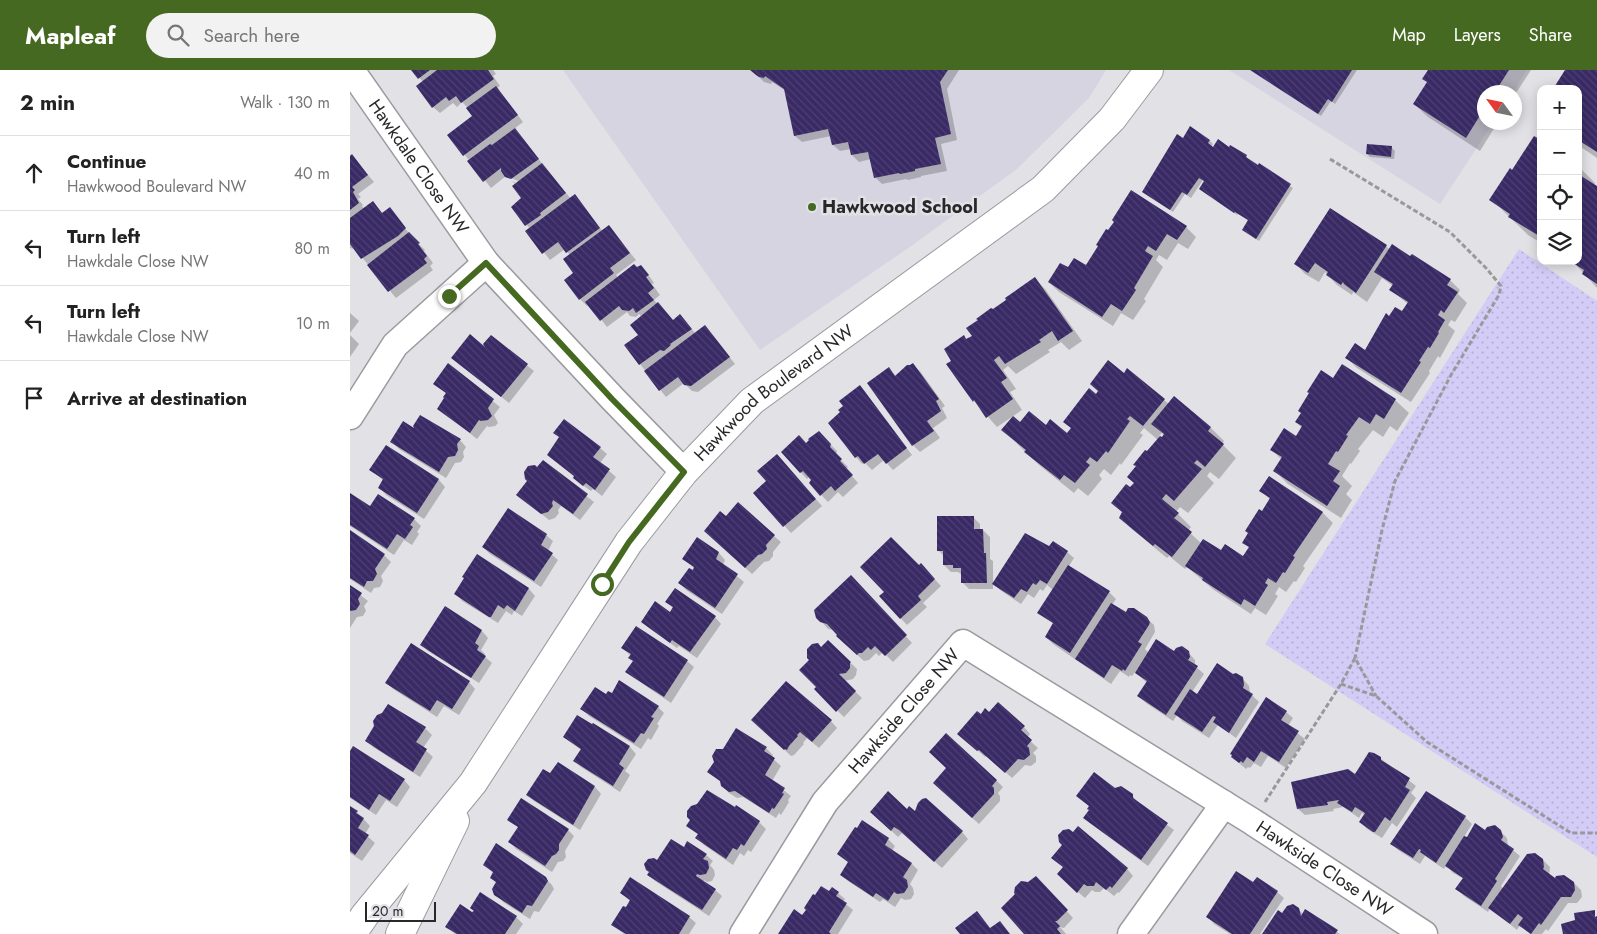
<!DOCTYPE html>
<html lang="en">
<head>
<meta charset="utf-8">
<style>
  body { margin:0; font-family:Jost,sans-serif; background:#f2f2f2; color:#222 }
  .controls { position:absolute; right:15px; top:15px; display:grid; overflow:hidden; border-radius:10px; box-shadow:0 2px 12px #0003 }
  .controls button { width:45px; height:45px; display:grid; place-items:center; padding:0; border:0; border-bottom:1px solid #e0e0e0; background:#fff; color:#222; font:25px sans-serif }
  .compass { position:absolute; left:1127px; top:15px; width:45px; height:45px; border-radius:50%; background:#fff; box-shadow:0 2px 12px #0003; rotate:303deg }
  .scale { position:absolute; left:15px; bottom:12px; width:71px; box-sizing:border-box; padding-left:5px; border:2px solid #28282a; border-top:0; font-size:14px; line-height:18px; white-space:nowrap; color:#28282a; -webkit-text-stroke:4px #e1e1e6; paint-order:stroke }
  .stop { position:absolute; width:15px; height:15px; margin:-11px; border:4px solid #466921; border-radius:50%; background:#fff }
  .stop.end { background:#466921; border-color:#fff; box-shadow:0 1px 5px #0008 }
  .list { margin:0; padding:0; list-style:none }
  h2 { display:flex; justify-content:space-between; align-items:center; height:65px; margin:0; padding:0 20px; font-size:21px }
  h2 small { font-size:16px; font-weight:400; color:#767676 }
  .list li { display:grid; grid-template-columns:32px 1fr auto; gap:15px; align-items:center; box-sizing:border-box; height:75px; padding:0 20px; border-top:1px solid #e0e0e0 }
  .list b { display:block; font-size:19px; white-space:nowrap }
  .list p { margin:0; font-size:16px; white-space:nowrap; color:#767676 }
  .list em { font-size:16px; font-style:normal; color:#767676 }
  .icon { flex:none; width:28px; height:28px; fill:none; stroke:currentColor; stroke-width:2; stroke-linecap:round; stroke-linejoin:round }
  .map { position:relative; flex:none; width:1247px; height:864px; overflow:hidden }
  header { display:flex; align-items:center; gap:30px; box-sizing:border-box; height:70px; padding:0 25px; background:#466921; color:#fff }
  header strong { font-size:24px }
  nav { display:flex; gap:28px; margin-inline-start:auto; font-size:18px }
  .search { width:350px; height:45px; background:#f2f2f2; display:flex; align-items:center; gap:12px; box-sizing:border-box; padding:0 18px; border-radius:28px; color:#767676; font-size:19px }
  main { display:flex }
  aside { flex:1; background:#fff }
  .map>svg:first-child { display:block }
  .built { fill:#d6d4e1 }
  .park { fill:url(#park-dots) }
  .shadow { fill:#0003; fill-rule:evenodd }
  .building { fill:url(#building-back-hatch) }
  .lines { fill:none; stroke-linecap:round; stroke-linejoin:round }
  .street-casing { stroke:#9b9aa0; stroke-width:29 }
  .secondary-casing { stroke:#9b9aa0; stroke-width:30 }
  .path { stroke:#99999d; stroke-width:3; stroke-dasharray:5 2.5; stroke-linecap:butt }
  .street { stroke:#fff; stroke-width:26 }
  .secondary { stroke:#fff; stroke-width:28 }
  .route { stroke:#466921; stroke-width:6 }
  .poi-dot { fill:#466921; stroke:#e1e1e6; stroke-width:2 }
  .labels { text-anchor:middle; stroke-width:5; stroke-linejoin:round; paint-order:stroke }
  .street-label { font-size:18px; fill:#28282a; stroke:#e1e1e6 }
  .poi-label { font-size:18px; font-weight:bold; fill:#28282a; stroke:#e1e1e6; text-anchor:start }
</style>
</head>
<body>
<header>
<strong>Mapleaf</strong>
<div class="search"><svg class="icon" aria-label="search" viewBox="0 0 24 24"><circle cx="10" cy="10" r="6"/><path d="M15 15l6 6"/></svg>Search here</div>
<nav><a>Map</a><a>Layers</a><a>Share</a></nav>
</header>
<main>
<aside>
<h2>2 min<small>Walk · 130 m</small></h2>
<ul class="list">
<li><svg class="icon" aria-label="ahead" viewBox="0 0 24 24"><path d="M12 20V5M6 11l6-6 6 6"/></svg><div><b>Continue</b><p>Hawkwood Boulevard NW</p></div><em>40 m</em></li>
<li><svg class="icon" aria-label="left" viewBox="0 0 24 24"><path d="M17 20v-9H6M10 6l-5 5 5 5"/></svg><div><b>Turn left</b><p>Hawkdale Close NW</p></div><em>80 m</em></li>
<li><svg class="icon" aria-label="left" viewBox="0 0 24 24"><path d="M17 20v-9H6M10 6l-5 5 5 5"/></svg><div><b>Turn left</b><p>Hawkdale Close NW</p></div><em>10 m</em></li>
<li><svg class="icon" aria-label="arrive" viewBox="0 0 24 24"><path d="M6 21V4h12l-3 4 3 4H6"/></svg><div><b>Arrive at destination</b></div></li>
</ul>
</aside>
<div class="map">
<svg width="1247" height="864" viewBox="0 0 1247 864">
  <defs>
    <pattern id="park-dots" width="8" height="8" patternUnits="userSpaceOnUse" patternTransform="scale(1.25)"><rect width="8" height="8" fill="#d3ccf6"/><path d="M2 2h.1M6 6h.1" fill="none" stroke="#b5afd3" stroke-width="1.8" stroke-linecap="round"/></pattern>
    <pattern id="building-back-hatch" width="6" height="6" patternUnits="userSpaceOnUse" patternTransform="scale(1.25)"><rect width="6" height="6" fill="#392a65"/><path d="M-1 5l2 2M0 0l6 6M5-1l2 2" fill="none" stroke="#4d4072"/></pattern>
  </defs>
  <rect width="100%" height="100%" fill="#e1e1e6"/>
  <g class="built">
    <polygon points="213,0 756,0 739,28 667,99 564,174 410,280"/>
    <polygon points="879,0 1177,0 1163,22 1134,22 1134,52 1143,53 1090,134"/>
  </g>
  <polygon class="park" points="1169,179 1247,231 1247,787 915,574"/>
  <g class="shadow">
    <polygon points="63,0 143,0 146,4 143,6 150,16 147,18 173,52 164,59 221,129 225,126 231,133 253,162 259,157 286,190 266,205 268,208 297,203 304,213 302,214 310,225 304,230 323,251 330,246 346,264 355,256 385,294 348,322 342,321 334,313 316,327 290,294 290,265 292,247 289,244 286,247 280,246 277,242 257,257 239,234 237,236 230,229 220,185 215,179 200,190 177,161 180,159 162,137 172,128 166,114 161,111 167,113 168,111 156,106 141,118 99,65 124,46 119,39 112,32 107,37 103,33 90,43 83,37 73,12"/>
    <polygon points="402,0 609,0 597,19 607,70 591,74 597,101 571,106 571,107 558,110 556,109 532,114 525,107 521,89 509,92 502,85 501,79 490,81 483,75 481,66 452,72 445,66 436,21 422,12 421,14 414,12"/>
    <polygon points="901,0 1007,0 985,34 981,31 971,46"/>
    <polygon points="1079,0 1181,0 1164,26 1164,22 1134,22 1134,52 1148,52 1130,81 1078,47 1064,34 1078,13"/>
    <polygon points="1217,0 1247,0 1247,88 1228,75 1228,19"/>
    <polygon points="840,58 860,71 863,74 861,77 864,78 880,78 896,86 898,90 943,118 909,171 893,160 899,151 888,144 887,145 854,122 855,111 853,110 841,128 835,124 823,142 797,125"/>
    <polygon points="1191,72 1191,173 1178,165 1141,129 1163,101"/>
    <polygon points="1042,78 1045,81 1044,89 1020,87 1017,84"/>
    <polygon points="2,86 24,112 8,124 11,127 8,129 13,135 12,136 14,139 23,133 33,144 46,146 61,166 75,180 74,181 83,193 80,196 83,200 46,228 5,179 0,178 0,87"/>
    <polygon points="1228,96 1245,113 1244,116 1247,118 1247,218 1226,195 1220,191 1228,191"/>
    <polygon points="836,157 846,167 838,179 828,173 817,190 809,185 806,190 813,197 794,229 796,231 783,250 771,243 763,256 709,222 699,212 718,199 736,197 749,176"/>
    <polygon points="1036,176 1040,180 1100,210 1110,220 1108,224 1117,233 1105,252 1101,250 1098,255 1105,261 1090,288 1088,286 1079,301 1080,303 1061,332 1007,298 997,288 1015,282 1039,247 1052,243 1058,234 1041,220 1043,216 1032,208 1017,232 1003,222 1002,225 987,215 975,202 969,212 955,204 945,193"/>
    <polygon points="685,209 695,219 732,271 719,280 711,272 698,280 700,282 666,304 658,296 653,300 666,319 660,322 672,340 647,357 624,331 603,291 617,270 623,266 643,241"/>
    <polygon points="0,243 9,251 0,263"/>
    <polygon points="0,265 9,274 0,287"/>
    <polygon points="141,267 184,301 159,333 102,288 132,276"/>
    <polygon points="98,295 150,337 144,345 148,353 145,356 139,357 137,356 127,369 88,338 97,324 85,314"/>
    <polygon points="563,295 570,301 595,336 592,338 597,348 583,358 590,368 570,382 563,375 519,313 539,299 546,306"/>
    <path d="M777,300L819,334L824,328L861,358L874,371L872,374L886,388L869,409L860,402L857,406L864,413L838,443L830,437L826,442L841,457L838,461L851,473L871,482L893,488L900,478L894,472L920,430L911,420L919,408L973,443L983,453L953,496L955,498L946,512L944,511L936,522L929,517L925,524L928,526L916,545L905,538L901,544L864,520L837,497L835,499L819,486L817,488L783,460L769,447L773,443L763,433L780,419L785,413L797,383L808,370L794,358L790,363L793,365L771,395L770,393L761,405L754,399L749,405L752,409L738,426L728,418L724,423L689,395L653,360L670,354L696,356L718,364L746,326L774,304ZM812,363L815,366L812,369L809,366Z"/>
    <polygon points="984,310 1045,330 1059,343 1047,361 1040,356 1033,367 1023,360 1008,379 1010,381 1001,394 1000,393 992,406 1002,416 996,424 1002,430 991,448 938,414 925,401 932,390 922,380 946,367 952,358 946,352"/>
    <polygon points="510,317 562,385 543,400 534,390 522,400 514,392 512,394 506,387 491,342"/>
    <polygon points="65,360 110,370 116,377 113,382 114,387 111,392 105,393 96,408 49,379 42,372"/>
    <polygon points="469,363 487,381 486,385 498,397 496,399 508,413 493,427 488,422 478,432 460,413 463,410 460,406 457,409 432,382 456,374"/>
    <polygon points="36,376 89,410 95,417 74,449 36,425 30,418 34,411 21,400"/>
    <polygon points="250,378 257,384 250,393 266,407 252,426 243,419 241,421 231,414 225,407 198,385"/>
    <polygon points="193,392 244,432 230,450 211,436 208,440 209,443 205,448 199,450 168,425"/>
    <polygon points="433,392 472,436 441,463 405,423 418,412"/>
    <polygon points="0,425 20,438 28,426 64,449 71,456 67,462 69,464 62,475 54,470 44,485 0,456"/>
    <polygon points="623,447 630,454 630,460 633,460 640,467 640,489 643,491 643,519 619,519 612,512 611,504 608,502 601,502 594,495 594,486 588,480"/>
    <polygon points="376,448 424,466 431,472 423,482 423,486 419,491 414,492 402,504 362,467"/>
    <polygon points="0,462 34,485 41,492 31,506 33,511 30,517 24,518 21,523 0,509"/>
    <polygon points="196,465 203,471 198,481 208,490 191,517 140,484 133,477"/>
    <polygon points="347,469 369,483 375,490 373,495 394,512 372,544 336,520 330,513 345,499 334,489"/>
    <polygon points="699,478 717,482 724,488 719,496 759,522 766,529 762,535 776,544 796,548 804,555 805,562 795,579 799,583 838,582 845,590 845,596 854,604 842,622 848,626 883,605 892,608 899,616 900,623 909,632 886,668 868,655 859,668 832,651 827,645 823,651 796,633 789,626 797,613 785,602 782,606 780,605 779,607 770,601 761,614 703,574 696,567 704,554 689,542 703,520 697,515 693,521 690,519 684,528 678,524 671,534 650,520 643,514"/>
    <polygon points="128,486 179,519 185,526 172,546 164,541 162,545 156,541 148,553 112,531 106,524"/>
    <polygon points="571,495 591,516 573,533 577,537 557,555 530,526"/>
    <polygon points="507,513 562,573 543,592 533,582 529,586 526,583 519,590 514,591 494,573 484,560 478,559 471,551"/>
    <polygon points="0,517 18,531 14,536 16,541 13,546 7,547 0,558"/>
    <polygon points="317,532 365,547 371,554 347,588 329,576 327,578 299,558 292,552 320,543 324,539"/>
    <polygon points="95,538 132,561 138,568 131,580 135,584 134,586 142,593 129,613 78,581 72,575"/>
    <polygon points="478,571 507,599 506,605 503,609 494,611 512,628 494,647 465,619 468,617 472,579"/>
    <polygon points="272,578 337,591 344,597 321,633 284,608 277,602 284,591 281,586"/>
    <polygon points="119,612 125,619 109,645 94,636 87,647 43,619 37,613"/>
    <polygon points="257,626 308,637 314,643 307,654 309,656 301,670 298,668 291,679 239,646 232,639"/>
    <polygon points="39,636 75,658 82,665 73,678 83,687 70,707 23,677 17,670"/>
    <polygon points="936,642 943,648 938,656 955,669 936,698 918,686 911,697 904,693 900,698 898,697 896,699 882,687"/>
    <polygon points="639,644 674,657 680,664 677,668 688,678 683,683 686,686 686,692 681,696 675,695 662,708 637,685 635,687 616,670 631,646"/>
    <polygon points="481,651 487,658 469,678 457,668 453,673 454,674 444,685 441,686 410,657"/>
    <polygon points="244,654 280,677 286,684 275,701 280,705 270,722 231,697 225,691 231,680 214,667 243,656"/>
    <polygon points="387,660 416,678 423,685 421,687 431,696 422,711 441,726 438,730 439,732 431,745 429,743 426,748 393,727 387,728 379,723 372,716 372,713 359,702"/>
    <polygon points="0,684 54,710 60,717 47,737 36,730 26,745 0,728"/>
    <polygon points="1030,688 1066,716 1061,723 1066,728 1047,757 1042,753 1032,768 1017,759 1010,752 1015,745 1012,743 1009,748 993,737 983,739 984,741 955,745 948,739 1006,706"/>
    <polygon points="208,694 245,717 251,724 230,760 184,731 178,725 201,705"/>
    <polygon points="646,710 653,717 648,723 650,726 650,731 629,754 591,720"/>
    <polygon points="765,719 782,725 789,734 824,760 798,796 741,754 735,748 740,740 740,737 728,726"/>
    <polygon points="348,735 409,752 416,759 401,782 398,780 394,786 390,783 383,795 354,775 347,768 349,765 338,756"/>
    <polygon points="0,737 7,742 20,756 15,764 25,773 12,791 0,783"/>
    <polygon points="557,740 612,762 618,769 592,798 557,767 552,763 548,767 528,748"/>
    <polygon points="1115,747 1122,754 1114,767 1117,769 1135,762 1150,761 1157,768 1158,776 1170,786 1151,816 1153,819 1193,790 1200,797 1199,806 1205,810 1224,813 1231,820 1232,827 1227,833 1218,833 1198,861 1196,859 1192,864 1180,864 1170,855 1167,860 1140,838 1138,842 1114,826 1107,819 1114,809 1103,803 1096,795 1094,799 1075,786 1070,794 1048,780 1042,774"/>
    <polygon points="159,749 218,760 224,766 215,781 216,787 213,791 208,792 202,802 166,779 160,772 169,758"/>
    <polygon points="538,769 545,776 542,781 562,794 568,800 560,814 563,818 564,824 561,829 555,830 551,828 545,837 533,829 530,832 498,811 491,805 499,793 489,784"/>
    <polygon points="334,778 356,785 363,791 360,795 364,800 365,805 362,811 357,812 354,810 353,812 365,820 372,826 359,846 305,811 299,805 307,792"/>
    <polygon points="703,788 777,799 783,806 769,823 768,822 764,826 754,818 750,822 745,822 742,820 735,828 715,811 714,798"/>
    <polygon points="134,795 195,808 202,815 204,819 189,842 184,841 180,849 153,832 146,824 147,813 141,808 144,803"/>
    <polygon points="692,814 723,848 714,858 710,857 716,864 676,864"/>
    <polygon points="479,822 488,823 495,829 493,832 503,840 488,864 430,864 453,847"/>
    <polygon points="927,822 934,828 910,864 880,864 864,854 858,847"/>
    <polygon points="271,823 339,847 346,853 339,864 274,864 263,855 281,832"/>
    <polygon points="130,824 166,847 173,854 166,864 105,864 97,856 123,844"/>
    <polygon points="948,839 954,845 956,841 990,864 914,864 932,844"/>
  </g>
  <g class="building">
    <polygon points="61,0 80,0 68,9"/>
    <polygon points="87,0 138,0 144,9 111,33 106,26 99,31 96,27 82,38 66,16"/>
    <polygon points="400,0 598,0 590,12 601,64 585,68 591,94 565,99 565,101 550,104 549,103 524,108 518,82 501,85 498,72 482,75 478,59 444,66 434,19 415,6 414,8 409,7 406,5"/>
    <polygon points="900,0 1002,0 982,32 978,29 968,44"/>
    <polygon points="1078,0 1159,0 1145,22 1134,22 1134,39 1116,68 1063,34 1077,12 1072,9"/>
    <polygon points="1215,0 1247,0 1247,82 1228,70 1228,19 1203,19"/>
    <polygon points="146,16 168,45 113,86 97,65 122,46 116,38"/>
    <polygon points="840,56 860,70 858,73 863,77 868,69 879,77 880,75 897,85 896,87 908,95 909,93 941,114 906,169 892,160 898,150 885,142 884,143 849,119 854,111 849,108 837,125 832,122 820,140 792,122 827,64 833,68"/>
    <polygon points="165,58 189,89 161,109 155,107 151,101 151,98 133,112 117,91 140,74 142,75"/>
    <polygon points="1184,66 1191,70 1191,167 1158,147 1160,144 1139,130 1160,98 1162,100"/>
    <polygon points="1017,74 1042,76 1041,87 1016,84"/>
    <polygon points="2,84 18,105 2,117 5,120 3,122 9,133 0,140 0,86"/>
    <polygon points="192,93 216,123 190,143 191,145 175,156 161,137 171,128 162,116"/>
    <polygon points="1228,104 1247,116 1247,214 1232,204 1234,200 1220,191 1228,191"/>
    <polygon points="781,120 837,156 827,170 817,164 806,181 798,176 795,181 803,186 784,218 786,220 772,241 761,234 752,247 698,212 710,193 718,197 724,188 736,195 748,176 746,175 756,159 758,160 764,152 762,150"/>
    <polygon points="225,124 250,158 216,183 208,172 192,184 175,161"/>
    <polygon points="23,131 32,143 40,137 56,158 48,166 11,189 0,174 0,148"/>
    <polygon points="980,138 1037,175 1006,223 994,214 993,212 991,215 976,205 978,202 965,193 958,203 944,194"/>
    <polygon points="259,155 280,183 260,198 264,203 229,230 214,210 223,203 213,189"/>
    <polygon points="59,162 70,173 68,174 77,186 74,189 77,193 38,222 17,195"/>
    <polygon points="1042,174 1060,186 1062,184 1101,209 1097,215 1108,222 1094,243 1091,240 1088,245 1095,250 1088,262 1089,263 1080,278 1078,277 1069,291 1071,292 1051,323 995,288 1005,273 1015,280 1036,243 1039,246 1045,237 1052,241 1058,232 1039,220 1043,214 1024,202"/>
    <polygon points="284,194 287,197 291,195 299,205 296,207 304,218 298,223 304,230 286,243 283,238 279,241 272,240 269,236 250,251 235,232"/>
    <polygon points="685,207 723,261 708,271 702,261 689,270 691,272 655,294 649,286 644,290 657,308 651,312 663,329 636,348 624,330 623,332 596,294 601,291 594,279 614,265 616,269 622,266 616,258 628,250 626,249 641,238 643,239 656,230 655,228"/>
    <polygon points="308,232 323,250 330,244 342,259 320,274 321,275 314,281 310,280 289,295 274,275 288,265 280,255"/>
    <polygon points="355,255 380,287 341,316 334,315 328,307 309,321 294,301"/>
    <polygon points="120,264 135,277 133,274 141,265 178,294 151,327 101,288"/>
    <polygon points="758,290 774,303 777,298 815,329 793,356 780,346 777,349 780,351 758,383 756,381 747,392 740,387 736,392 740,395 725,413 714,405 710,410 674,382 676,380 651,360 663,346 670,352 679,341 696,355 700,349 717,363 721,358 713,352 739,318 746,324 748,321 740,314"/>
    <polygon points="98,293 144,329 138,338 142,346 138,350 131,351 129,350 120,363 87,339 94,328 93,327 96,323 83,314"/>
    <polygon points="563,293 589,329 586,331 591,341 577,351 584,361 562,376 517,313 539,297 545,306 557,295 560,295"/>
    <polygon points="992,294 1046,329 1034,349 1026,344 1020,354 1009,347 996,365 998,366 988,382 986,381 978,394 990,401 983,411 990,416 977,436 923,401 932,387 920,380 934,358 946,366 952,356 945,352 951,343 948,341 959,323 957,322 971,300 983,308"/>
    <polygon points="510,315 557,378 536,394 528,384 514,394 508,386 505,388 478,353 490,342 488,340 493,336 489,331"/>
    <polygon points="824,326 861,357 858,361 874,374 855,397 847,390 844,393 852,399 824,431 816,424 812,429 829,443 824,448 842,462 822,487 805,474 803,476 769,448 772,442 761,433 776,414 780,417 784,413 777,407 786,396 783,395 795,380 797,381 810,366 812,367 814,364 801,354"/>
    <polygon points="70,345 111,369 107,374 108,380 105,386 98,387 89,402 40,372 53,351 64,358 63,356"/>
    <polygon points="214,349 251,377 243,387 260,399 245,420 236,413 233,416 223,408 224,406 197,385 209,367 203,363"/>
    <polygon points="469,361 481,374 480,377 492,389 490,391 503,405 485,421 481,416 470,426 459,413 461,410 453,401 450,403 431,382 449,365 456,373 459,370 458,369"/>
    <polygon points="36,375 89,409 67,443 28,418 33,409 19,400"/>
    <polygon points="427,384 466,429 433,457 403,423 416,411 407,401"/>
    <polygon points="193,390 238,424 223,444 203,430 202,433 203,436 198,442 191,444 166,425 177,411 175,409 174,402 178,396 185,395 187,397"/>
    <polygon points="919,406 973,442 943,486 945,487 935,503 933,502 926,513 918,508 915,513 918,515 905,536 894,529 891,535 852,510 853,508 835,496 853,469 871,480 875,474 893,486 899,477 892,473 898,463 895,461 909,439 912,441 920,428 909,421"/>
    <polygon points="0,423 20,436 28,424 65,448 60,455 63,457 55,469 47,464 37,479 0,455"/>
    <polygon points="388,432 425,465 416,475 417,479 412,484 408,485 395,498 354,461 370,441 376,446"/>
    <polygon points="158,438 197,464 191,475 203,483 184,511 132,477"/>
    <polygon points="587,446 624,446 624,459 633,459 634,483 636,483 637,513 611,513 611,498 603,498 603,495 593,495 593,481 587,481"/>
    <polygon points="0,460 35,484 25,499 27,504 23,511 17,511 14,517 0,508"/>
    <polygon points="675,463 699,476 703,471 718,481 697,514 690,510 686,515 683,513 677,522 671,519 664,528 642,514"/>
    <polygon points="347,467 369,482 366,489 388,504 365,538 328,513 339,498 343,500 344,497 332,489"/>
    <polygon points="541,467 569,495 571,493 585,509 568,526 571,530 550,549 529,526 534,522 510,497"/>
    <polygon points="127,484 179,518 165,541 157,535 154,539 148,535 141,547 139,547 104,524 114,508 112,507"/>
    <polygon points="718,495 760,521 720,583 695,567 703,553 687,543"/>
    <polygon points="501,505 557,565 535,586 525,576 521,580 518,577 512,583 509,583 507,585 486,566 487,565 477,554 470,552 466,548 464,540"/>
    <polygon points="0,515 12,523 8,529 10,534 6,540 0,541"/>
    <polygon points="325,518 366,546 340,582 322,570 320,573 291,552 305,531 320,542 323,537 315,532"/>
    <polygon points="761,533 776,542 778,538 784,538 797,547 800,552 799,555 788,572 792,574 775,601 773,599 772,601 762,595 754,608 725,589"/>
    <polygon points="95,536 132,560 125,573 129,576 127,580 136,586 121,608 70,575"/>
    <polygon points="286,556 338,590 314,627 275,602 283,591 278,588 281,584 271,578"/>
    <polygon points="806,569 824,581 826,578 832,576 839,581 840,587 838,590 848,596 816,645 787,626 797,611 785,603"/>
    <polygon points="478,570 501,592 500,593 500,598 496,603 489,604 506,621 486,642 464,619 466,617 449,600 459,590 457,588 457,579 462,574 468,573 471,577"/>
    <polygon points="61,573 120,611 102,639 87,630 80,641 35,613"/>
    <polygon points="867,593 883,604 886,603 893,607 894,615 893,618 903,624 879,663 863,652 866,647 863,646 852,662 824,644 840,619 847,624"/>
    <polygon points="269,610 309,636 301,647 304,648 294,664 291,663 284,673 230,639 245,617 256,624 258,621 262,623"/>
    <polygon points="436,611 482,650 462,672 450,662 447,665 448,666 439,676 437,680 435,679 434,680 401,650"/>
    <polygon points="916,627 937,641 931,650 949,661 929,692 911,681 904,692 897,687 893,693 891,691 889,693 881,687 882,685 880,684"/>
    <polygon points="648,632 675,656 671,660 682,670 677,676 679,678 680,685 674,690 668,689 655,703 629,680 627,681 607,664 627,641 631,644 635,638 639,642"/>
    <polygon points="38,634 76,657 66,672 77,679 63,702 15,671 24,656 23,651 27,645 32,643"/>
    <polygon points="227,645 242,654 243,653 280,676 269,694 274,698 263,716 223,691 231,679 213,667"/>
    <polygon points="386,658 417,677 414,681 425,688 415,705 435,718 432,723 434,724 424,739 422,738 419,743 385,721 379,722 371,716 370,711 357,702 364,692 362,686 366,679 373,679"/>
    <polygon points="596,663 647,710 642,716 644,718 644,724 622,748 583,713 596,698 579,682"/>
    <polygon points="3,676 55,709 40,731 29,724 19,740 0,727 0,681"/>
    <polygon points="1019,682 1024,683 1031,687 1031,690 1060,708 1055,717 1060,720 1040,751 1035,747 1025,762 1023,762 1009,752 1015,743 1005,737 1002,742 987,733 989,730 977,732 978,735 947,739 941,712 998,699 1005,704"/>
    <polygon points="208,692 245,716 223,755 176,725 193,699 200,703"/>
    <polygon points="744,702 765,718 771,716 783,724 783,728 818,753 791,790 733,748 739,740 737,739 739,736 726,726"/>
    <polygon points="357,720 385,737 386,735 410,751 394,776 391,774 387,780 383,778 376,789 345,768 348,764 336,756 340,750 337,747 337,741 341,736 347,734"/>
    <polygon points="538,721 557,739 559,736 565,741 568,733 572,729 576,728 613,761 584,792 549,760 544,757 541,761 520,742"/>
    <polygon points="1076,721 1116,746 1086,793 1070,782 1071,780 1069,779 1063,788 1040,774"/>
    <polygon points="171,728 219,759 209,774 209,780 206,784 202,786 195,796 158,772 168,757 157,750"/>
    <polygon points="0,736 8,741 6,743 14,748 8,758 19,765 5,785 0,781"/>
    <polygon points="512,750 539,768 535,775 562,793 553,807 557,810 558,817 554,823 547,824 544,822 538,831 526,823 523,827 490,805 498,792 487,784 505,757 507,758"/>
    <polygon points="1125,753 1135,760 1137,757 1145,755 1151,760 1153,767 1151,770 1164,779 1145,809 1147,811 1131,836 1105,819 1113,808 1095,796 1114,766 1117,767"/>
    <polygon points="728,756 778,798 762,818 760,816 756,820 746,812 744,816 737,816 734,814 727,823 707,804 713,797 701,788 712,775 709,772 708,765 713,760 719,759 723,762"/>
    <polygon points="321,769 334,777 337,771 357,784 353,789 358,791 359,798 356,804 350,805 347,804 346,806 366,819 352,840 297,805 299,802 296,800 294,794 298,789 304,788 307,790"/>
    <polygon points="146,773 196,807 198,811 182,836 177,835 172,843 144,825 142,819 146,812 140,808 143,802 133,795"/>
    <polygon points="1185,783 1193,789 1194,797 1193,799 1205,808 1206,806 1214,805 1224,812 1225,820 1221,827 1211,827 1191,855 1189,853 1181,864 1168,855 1173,848 1168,844 1160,854 1138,838 1177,784"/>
    <polygon points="886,801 903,812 907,807 928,821 900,864 882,864 856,847"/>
    <polygon points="686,806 718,840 707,851 705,851 710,856 707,859 711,864 674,864 651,838 665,824 664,823 665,817 671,811 678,812"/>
    <polygon points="280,807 340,846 329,864 276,864 261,855 273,836 276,837 280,830 270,823"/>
    <polygon points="471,816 479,821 482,817 489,822 486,826 497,833 479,862 481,864 428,864 444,839 452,845 456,840 454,838 463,824 465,825"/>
    <polygon points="130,822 167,846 155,864 107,864 95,857 110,834 122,842 124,841 120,838"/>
    <polygon points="943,834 949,838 951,846 955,839 988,860 985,864 912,864 928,840 932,843 937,836"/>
    <polygon points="1245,840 1245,847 1247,846 1247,864 1213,864 1211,854 1225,850 1224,843"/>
    <polygon points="627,841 640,858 650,851 660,864 610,864 605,858"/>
  </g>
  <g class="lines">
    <g class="street-casing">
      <g id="street">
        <path id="s1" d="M1,0L136,193L263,329L334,402"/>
        <polyline points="0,346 45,275 136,193"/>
        <path id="s2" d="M393,864L475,732L613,573L903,752L1074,864"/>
        <polyline points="781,864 874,734"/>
      </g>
    </g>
    <g class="secondary-casing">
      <g id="secondary">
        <path id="s3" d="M2,864L15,845L123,713L279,472L334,402L402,331L693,119L762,49L799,0"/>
        <polyline points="50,864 105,751"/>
      </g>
    </g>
    <g class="path">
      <polyline points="980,89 1100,162 1136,198 1151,216 1149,225 1101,305 1045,411 1032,460 1005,588"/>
      <polyline points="991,614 1026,626 1077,672 1221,763 1247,763"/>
      <polyline points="915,732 991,614 1005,588 1026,626"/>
    </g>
    <use href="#street" class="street"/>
    <use href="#secondary" class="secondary"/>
  </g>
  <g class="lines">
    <polyline class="route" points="99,226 136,193 262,329 334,402 279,472 252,514"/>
  </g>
  <circle class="poi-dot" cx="462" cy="137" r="5"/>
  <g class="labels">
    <g class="street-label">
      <text dy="6" stroke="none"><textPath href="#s1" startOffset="118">Hawkdale Close NW</textPath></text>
      <text dy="6" stroke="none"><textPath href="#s3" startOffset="690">Hawkwood Boulevard NW</textPath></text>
      <text dy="6" stroke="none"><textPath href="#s2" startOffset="276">Hawkside Close NW</textPath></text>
      <text dy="6" stroke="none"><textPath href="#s2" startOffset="792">Hawkside Close NW</textPath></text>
    </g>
    <g class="poi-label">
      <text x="472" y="143">Hawkwood School</text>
    </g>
  </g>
</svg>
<div class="controls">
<button>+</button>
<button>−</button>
<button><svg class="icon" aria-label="locate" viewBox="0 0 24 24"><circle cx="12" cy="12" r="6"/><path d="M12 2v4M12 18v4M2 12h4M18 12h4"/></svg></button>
<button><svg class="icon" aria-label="layers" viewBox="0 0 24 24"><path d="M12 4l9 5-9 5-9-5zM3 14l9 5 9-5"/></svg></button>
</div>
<svg class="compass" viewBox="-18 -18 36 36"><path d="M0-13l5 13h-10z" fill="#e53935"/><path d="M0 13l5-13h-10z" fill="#767676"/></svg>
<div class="scale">20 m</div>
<div class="stop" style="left:252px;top:514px"></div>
<div class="stop end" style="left:99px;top:226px"></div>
</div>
</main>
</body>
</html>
